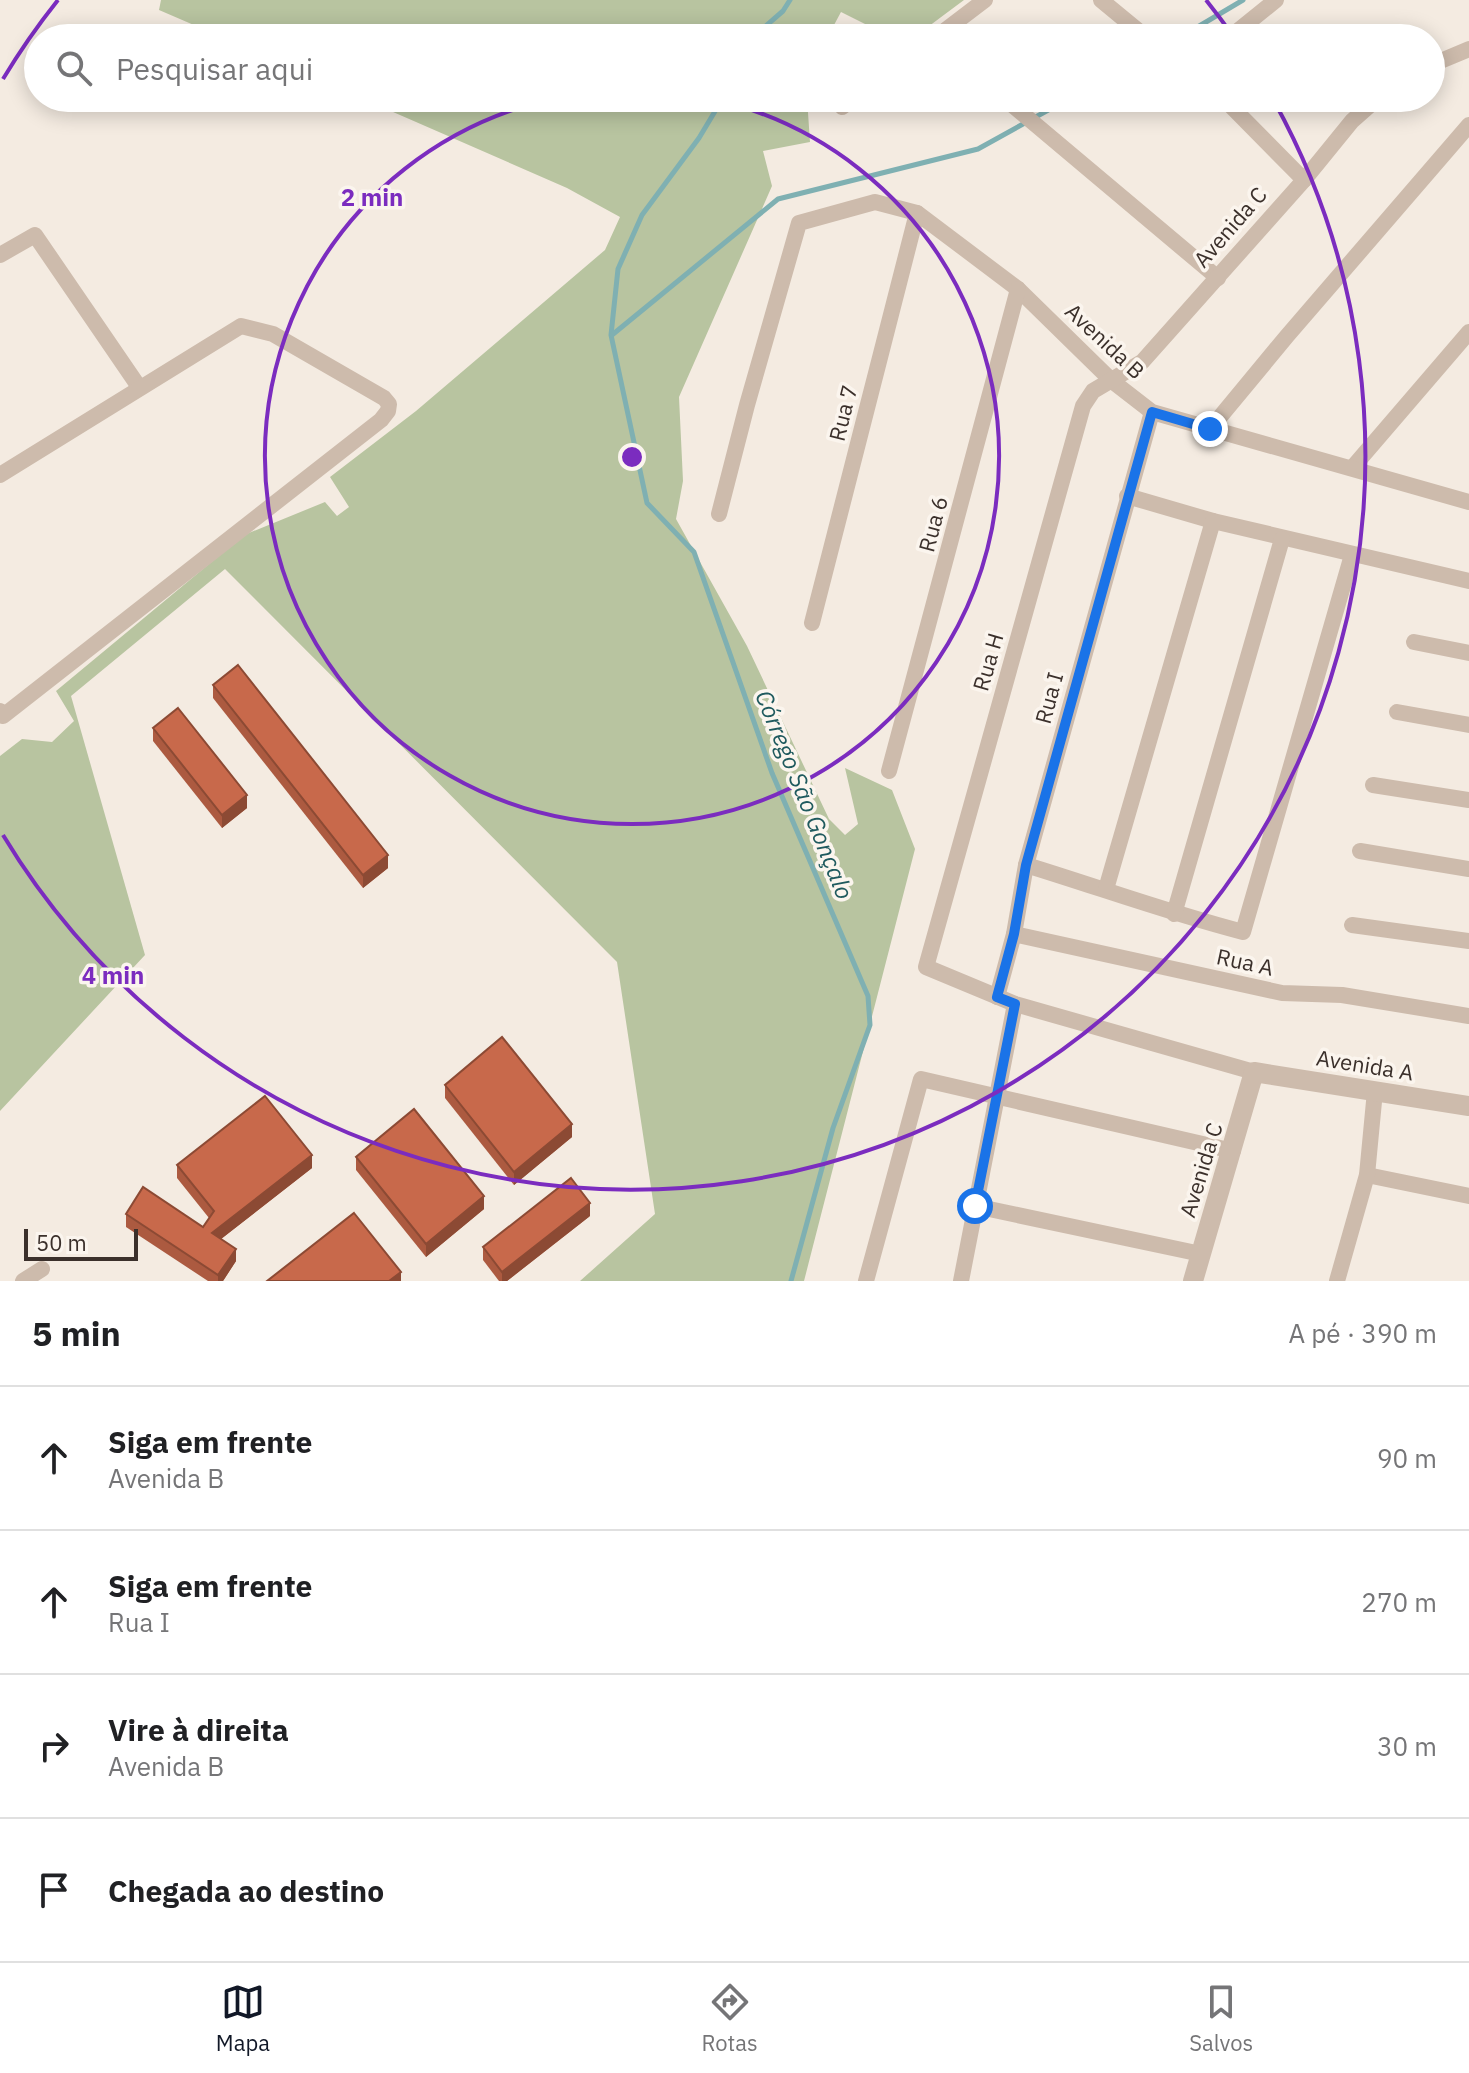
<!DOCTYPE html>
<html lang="pt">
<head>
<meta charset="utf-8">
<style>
  body { margin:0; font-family:"IBM Plex Sans",sans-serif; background:#f2f2f2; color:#202124 }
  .scale { position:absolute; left:24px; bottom:20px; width:114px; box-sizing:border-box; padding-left:8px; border:4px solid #3b302b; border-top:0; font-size:22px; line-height:28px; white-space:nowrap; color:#3b302b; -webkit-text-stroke:6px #fbf5ee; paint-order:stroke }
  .stop { position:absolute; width:24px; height:24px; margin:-18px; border:6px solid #1a73e8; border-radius:50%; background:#fff }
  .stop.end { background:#1a73e8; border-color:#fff; box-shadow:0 2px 8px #0008 }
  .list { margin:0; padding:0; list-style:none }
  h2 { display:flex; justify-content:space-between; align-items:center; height:104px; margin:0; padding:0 32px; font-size:34px }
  h2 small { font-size:26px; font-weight:400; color:#757577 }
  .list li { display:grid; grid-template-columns:52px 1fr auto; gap:24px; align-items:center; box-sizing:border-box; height:144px; padding:0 32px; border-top:2px solid #e0e0e0 }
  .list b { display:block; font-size:30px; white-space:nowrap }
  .list p { margin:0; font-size:26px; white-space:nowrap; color:#757577 }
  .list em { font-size:26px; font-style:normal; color:#757577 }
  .icon { flex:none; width:44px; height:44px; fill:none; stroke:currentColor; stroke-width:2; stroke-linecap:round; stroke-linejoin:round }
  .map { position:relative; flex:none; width:1469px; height:1281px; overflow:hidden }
  .search { position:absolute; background:#fff; box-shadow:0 4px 20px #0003; left:24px; right:24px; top:24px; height:88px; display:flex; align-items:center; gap:20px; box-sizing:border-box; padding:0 28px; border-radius:44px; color:#757577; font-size:30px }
  .sheet { height:680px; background:#fff }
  nav { display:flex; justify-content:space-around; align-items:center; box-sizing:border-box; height:112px; border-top:2px solid #e0e0e0; background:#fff; font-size:22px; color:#757577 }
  nav a { display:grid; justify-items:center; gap:4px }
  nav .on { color:#111827 }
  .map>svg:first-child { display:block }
  .green { fill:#b8c4a0 }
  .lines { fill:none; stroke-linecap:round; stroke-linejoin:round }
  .stream { stroke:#7fb0b2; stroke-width:5 }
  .minor { stroke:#cdbbac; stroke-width:16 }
  .tertiary { stroke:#cdbbac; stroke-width:20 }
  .wall { fill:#ac5a40 }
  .shaded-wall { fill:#8c4a34 }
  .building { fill:#c8694b; stroke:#8c4a34; stroke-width:2 }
  .route { stroke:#1a73e8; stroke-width:10 }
  .ring { fill:none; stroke:#7b2cbf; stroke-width:4 }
  .labels { text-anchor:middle; stroke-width:7; stroke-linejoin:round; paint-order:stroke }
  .street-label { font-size:22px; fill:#3b302b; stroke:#fbf5ee }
  .water-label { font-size:24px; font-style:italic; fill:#1f5a5e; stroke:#fbf5ee }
  .centre { fill:#7b2cbf; stroke:#fbf5ee; stroke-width:4 }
  .ring-label { font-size:24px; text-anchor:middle; font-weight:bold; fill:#7b2cbf; stroke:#fbf5ee; stroke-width:7; stroke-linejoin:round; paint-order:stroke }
</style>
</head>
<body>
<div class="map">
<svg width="1469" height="1281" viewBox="0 0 1469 1281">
  <rect width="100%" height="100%" fill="#f4ebe1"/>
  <g class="green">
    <polygon points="161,0 964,0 913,38 893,38 841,12 827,38 224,38 159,10"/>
    <polygon points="361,98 807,98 810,142 763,151 772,186 679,397 683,481 676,519 747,646 829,819 845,835 858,824 845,768 892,790 915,849 804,1281 580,1281 655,1214 617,962 225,569 71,696 145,955 0,1111 0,756 22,739 52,742 74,721 56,691 244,535 325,502 337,516 349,507 330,477 416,411 605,250 620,217 567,188"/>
  </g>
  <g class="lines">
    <g class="stream">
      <polyline points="752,38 783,11 790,0"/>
      <polyline points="1179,38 1243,0"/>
      <polyline points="723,98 699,138 642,215 618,269 611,335 647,503 694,552 772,773 868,996 870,1025 833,1128 791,1281"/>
      <polyline points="612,335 778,199 978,149 1070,98"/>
    </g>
    <g class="minor">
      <polyline points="1101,0 1147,38"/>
      <polyline points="935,38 985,0"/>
      <polyline points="1229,38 1276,0"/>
      <polyline points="1431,65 1469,49"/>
      <polyline points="1004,98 1218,278"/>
      <polyline points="1223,98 1304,180"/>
      <polyline points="842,107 854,98"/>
      <polyline points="0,255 35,235 139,387"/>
      <polyline points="1210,429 1287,336 1469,125"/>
      <polyline points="1353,467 1469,332"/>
      <polyline points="0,475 241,326 273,334 384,398 389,404 388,411 381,420 3,716 0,711"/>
      <polyline points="1127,496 1213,521 1469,581"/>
      <polyline points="719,514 747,405 799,223 875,202 917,213 1018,289 1112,381 1152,412 1469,502"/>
      <polyline points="812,623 917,213"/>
      <polyline points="1414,642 1469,653"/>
      <polyline points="1397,712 1469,725"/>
      <polyline points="889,771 1018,289"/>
      <polyline points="1373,785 1469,800"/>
      <polyline points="1360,851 1469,869"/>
      <path d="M1026,865C1098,887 1169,913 1243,932L1352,555"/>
      <polyline points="1106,889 1213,521"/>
      <polyline points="1174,914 1282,539"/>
      <polyline points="1352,925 1469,941"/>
      <polyline points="1014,934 1282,993 1342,995 1469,1016"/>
      <polyline points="997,997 1014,934 1026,865 1152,412"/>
      <polyline points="1254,1072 1015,1004 926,967 1083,406 1093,391 1142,362 1304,180 1352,121 1378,98"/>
      <polyline points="1367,1175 1469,1196"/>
      <polyline points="975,1206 1201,1254"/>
      <polyline points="23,1281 42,1269"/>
      <polyline points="866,1281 921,1079 1233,1151"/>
      <polyline points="961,1281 1015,1004"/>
      <polyline points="1337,1281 1367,1175 1375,1091"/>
    </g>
    <polyline class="tertiary" points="1193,1281 1254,1072 1469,1106"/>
  </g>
  <g class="wall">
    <polygon points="213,685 388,868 363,888 213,698"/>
    <polygon points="153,728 247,808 222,828 153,741"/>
    <polygon points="445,1085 572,1137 514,1185 445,1098"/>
    <polygon points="356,1157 484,1209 426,1257 356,1170"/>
    <polygon points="177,1165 312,1168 221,1239 236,1261 223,1281 208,1281 126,1227 126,1214 203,1227 209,1218 177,1178"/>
    <polygon points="590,1216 507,1281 499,1281 483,1260 483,1247"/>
  </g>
  <g class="shaded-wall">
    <polygon points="247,795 247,808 222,828 222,815"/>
    <polygon points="388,855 388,868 363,888 363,875"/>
    <polygon points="572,1124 572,1137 514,1185 514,1172"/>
    <polygon points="312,1155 312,1168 212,1246 212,1233"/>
    <polygon points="484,1196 484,1209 426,1257 426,1244"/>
    <polygon points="590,1203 590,1216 507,1281 502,1281 502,1272"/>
    <polygon points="236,1249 236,1261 223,1281 218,1281 218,1275"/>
    <polygon points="401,1272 401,1281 389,1281"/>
  </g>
  <g class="building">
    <polygon points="238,665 388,855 363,875 213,685"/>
    <polygon points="178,708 247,795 222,815 153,728"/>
    <polygon points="502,1037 572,1124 514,1172 445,1085"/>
    <polygon points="265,1096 312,1155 212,1233 236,1249 218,1275 126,1214 143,1187 203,1227 214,1211 177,1165"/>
    <polygon points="414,1109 484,1196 426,1244 356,1157"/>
    <polygon points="571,1178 590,1203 502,1272 483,1247"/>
    <polygon points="354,1213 401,1272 389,1281 267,1281"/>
  </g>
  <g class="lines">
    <polyline class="route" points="975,1206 1015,1004 997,997 1014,934 1026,865 1152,412 1210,429"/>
  </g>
  <g class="ring">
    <path d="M708 98A367 367 0 1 1 556 98"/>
    <path d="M3 79A734 734 0 0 1 58 0M1206 0A734 734 0 0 1 1233 36M1274 101A734 734 0 0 1 3 835"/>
  </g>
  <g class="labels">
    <g class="street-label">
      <text transform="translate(1230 227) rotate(-49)" y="8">Avenida C</text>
      <text transform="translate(1105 341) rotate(43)" y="8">Avenida B</text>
      <text transform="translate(843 413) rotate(-76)" y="8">Rua 7</text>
      <text transform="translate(933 524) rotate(-75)" y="8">Rua 6</text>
      <text transform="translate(988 662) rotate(-74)" y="8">Rua H</text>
      <text transform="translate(1049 698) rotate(-75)" y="8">Rua I</text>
      <text transform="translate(1245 962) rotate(12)" y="8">Rua A</text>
      <text transform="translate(1365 1065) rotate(9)" y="8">Avenida A</text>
      <text transform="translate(1201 1170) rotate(-73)" y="8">Avenida C</text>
    </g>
    <g class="water-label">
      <text transform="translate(804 795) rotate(68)" y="8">Córrego São Gonçalo</text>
    </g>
  </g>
  <circle cx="632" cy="457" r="12" class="centre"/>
  <g class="ring-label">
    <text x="372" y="206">2 min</text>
    <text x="113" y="984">4 min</text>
  </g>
</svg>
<div class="scale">50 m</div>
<div class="stop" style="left:975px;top:1206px"></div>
<div class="stop end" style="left:1210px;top:429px"></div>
<div class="search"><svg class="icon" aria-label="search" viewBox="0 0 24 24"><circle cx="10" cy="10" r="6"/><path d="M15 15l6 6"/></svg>Pesquisar aqui</div>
</div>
<section class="sheet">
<h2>5 min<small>A pé · 390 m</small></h2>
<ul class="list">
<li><svg class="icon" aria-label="ahead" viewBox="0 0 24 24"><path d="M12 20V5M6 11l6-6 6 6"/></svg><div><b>Siga em frente</b><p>Avenida B</p></div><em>90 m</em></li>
<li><svg class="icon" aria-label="ahead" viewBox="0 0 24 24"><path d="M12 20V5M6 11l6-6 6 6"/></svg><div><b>Siga em frente</b><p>Rua I</p></div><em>270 m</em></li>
<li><svg class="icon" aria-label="right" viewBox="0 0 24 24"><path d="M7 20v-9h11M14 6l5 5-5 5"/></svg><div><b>Vire à direita</b><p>Avenida B</p></div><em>30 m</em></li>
<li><svg class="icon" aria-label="arrive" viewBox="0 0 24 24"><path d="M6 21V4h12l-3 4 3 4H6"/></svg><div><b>Chegada ao destino</b></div></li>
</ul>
</section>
<nav>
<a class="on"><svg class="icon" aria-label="map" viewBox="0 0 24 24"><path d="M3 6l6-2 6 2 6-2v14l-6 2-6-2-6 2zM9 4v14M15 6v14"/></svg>Mapa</a>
<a><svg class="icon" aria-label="directions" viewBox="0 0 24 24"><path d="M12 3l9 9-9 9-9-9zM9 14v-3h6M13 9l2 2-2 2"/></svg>Rotas</a>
<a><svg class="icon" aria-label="saved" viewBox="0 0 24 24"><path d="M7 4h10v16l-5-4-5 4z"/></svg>Salvos</a>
</nav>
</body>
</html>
